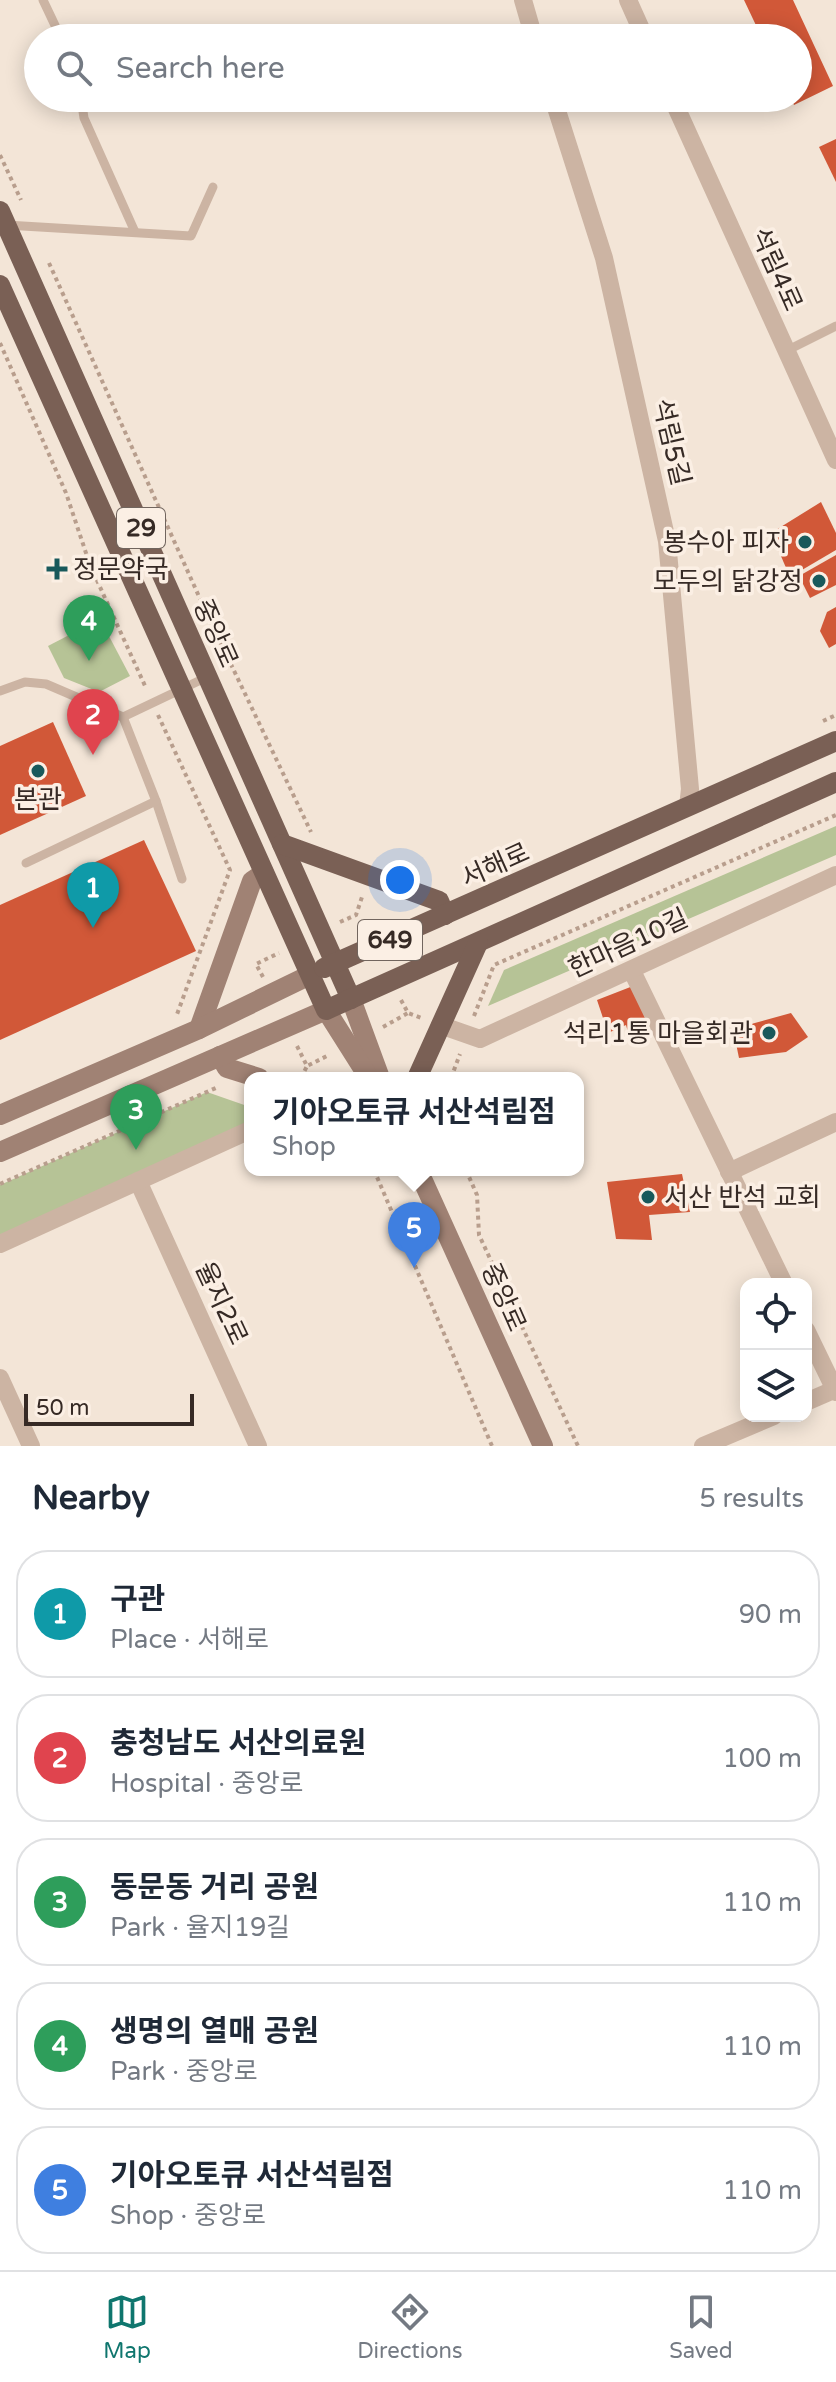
<!DOCTYPE html>
<html lang="en">
<head>
<meta charset="utf-8">
<style>
  body { margin:0; font-family:"Varela Round","Noto Sans KR",sans-serif; background:#f2f2f3; color:#1f2937 }
  .controls { position:absolute; right:24px; bottom:24px; display:grid; overflow:hidden; border-radius:16px; box-shadow:0 4px 20px #0003 }
  .controls button { width:72px; height:72px; display:grid; place-items:center; padding:0; border:0; border-bottom:2px solid #e0e1e3; background:#fff; color:#1f2937; font:40px sans-serif }
  .scale { position:absolute; left:24px; bottom:20px; width:170px; box-sizing:border-box; padding-left:8px; border:4px solid #362a25; border-top:0; font-size:22px; line-height:28px; white-space:nowrap; color:#362a25; -webkit-text-stroke:6px #fbefe4; paint-order:stroke }
  .you { position:absolute; left:400px; top:880px; width:28px; height:28px; margin:-20px; border:6px solid #fff; border-radius:50%; background:#1a73e8; box-shadow:0 0 0 12px #1a73e833 }
  .badge { display:grid; place-items:center; width:52px; height:52px; border-radius:50%; background:#0f766e; color:#fff; font-size:26px; font-weight:700 }
  .pin { position:absolute; translate:-50% -66px; filter:drop-shadow(0 2px 4px #0008) }
  .pin::after { content:''; position:absolute; top:42px; width:28px; height:24px; background:inherit; clip-path:polygon(0 0,100% 0,50% 100%) }
  .popup { position:absolute; left:244px; top:1072px; width:340px; height:104px; box-sizing:border-box; display:grid; place-content:center; border-radius:16px; background:#fff; filter:drop-shadow(0 2px 6px #0005); font-size:26px; white-space:nowrap; color:#747a83 }
  .popup b { font-size:30px; color:#1f2937 }
  .popup::after { content:''; position:absolute; left:50%; top:100%; margin-left:-16px; border:16px solid transparent; border-top-color:#fff }
  .list { margin:0; padding:0; list-style:none }
  h2 { display:flex; justify-content:space-between; align-items:center; height:104px; margin:0; padding:0 32px; font-size:34px }
  h2 small { font-size:26px; font-weight:400; color:#747a83 }
  .list li { display:grid; grid-template-columns:52px 1fr auto; gap:24px; align-items:center; box-sizing:border-box; height:128px; margin:0 16px 16px; padding:0 16px; border:2px solid #e0e1e3; border-radius:32px }
  .list b { display:block; font-size:30px; white-space:nowrap }
  .list p { margin:0; font-size:26px; white-space:nowrap; color:#747a83 }
  .list em { font-size:26px; font-style:normal; color:#747a83 }
  .icon { flex:none; width:44px; height:44px; fill:none; stroke:currentColor; stroke-width:2; stroke-linecap:round; stroke-linejoin:round }
  .map { position:relative; flex:none; width:836px; height:1446px; overflow:hidden }
  .search { position:absolute; background:#fff; box-shadow:0 4px 20px #0003; left:24px; right:24px; top:24px; height:88px; display:flex; align-items:center; gap:20px; box-sizing:border-box; padding:0 28px; border-radius:44px; color:#747a83; font-size:30px }
  .sheet { height:824px; background:#fff }
  nav { display:flex; justify-content:space-around; align-items:center; box-sizing:border-box; height:112px; border-top:2px solid #e0e1e3; background:#fff; font-size:22px; color:#747a83 }
  nav a { display:grid; justify-items:center; gap:4px }
  nav .on { color:#0f766e }
  .map>svg:first-child { display:block }
  .green { fill:#b6c396 }
  .building { fill:#d15838 }
  .lines { fill:none; stroke-linecap:round; stroke-linejoin:round }
  .path { stroke:#b89e8d; stroke-width:4; stroke-dasharray:4 4; stroke-linecap:butt }
  .lane { stroke:#ccb4a3; stroke-width:9 }
  .street { stroke:#ccb4a3; stroke-width:18 }
  .secondary { stroke:#a08274; stroke-width:20 }
  .primary { stroke:#7a6055; stroke-width:20 }
  .poi-dot { fill:#18595b; stroke:#fbefe4; stroke-width:3 }
  .labels { text-anchor:middle; stroke-width:7; stroke-linejoin:round; paint-order:stroke }
  .shield { fill:#fbefe4; stroke:#71655e; stroke-width:2 }
  .shield-label { font-size:24px; font-weight:bold; fill:#362a25 }
  .street-label { font-size:26px; fill:#362a25; stroke:#fbefe4 }
  .poi-label { font-size:26px; fill:#362a25; stroke:#fbefe4; text-anchor:end }
</style>
</head>
<body>
<div class="map">
<svg width="836" height="1446" viewBox="0 0 836 1446">
  <rect width="100%" height="100%" fill="#f3e5d7"/>
  <g class="green">
    <polygon points="100,619 130,676 99,692 64,678 48,646"/>
    <polygon points="836,826 836,855 488,1006 504,970"/>
    <polygon points="207,1092 250,1107 250,1124 0,1238 0,1185"/>
  </g>
  <g class="building">
    <polygon points="744,0 793,0 833,86 794,105 791,98 798,98 798,38 762,38"/>
    <polygon points="836,139 836,182 819,147"/>
    <polygon points="821,502 836,533 836,550 790,577 771,533"/>
    <polygon points="836,555 836,585 810,598 799,576"/>
    <polygon points="836,607 836,644 829,648 820,631 827,612"/>
    <polygon points="53,722 86,796 0,835 0,746"/>
    <polygon points="144,840 196,951 0,1040 0,905"/>
    <polygon points="633,986 646,1020 628,1032 626,1025 608,1033 597,1000"/>
    <polygon points="791,1013 808,1037 786,1052 739,1058 733,1029"/>
    <polygon points="682,1174 690,1212 649,1215 652,1240 616,1239 607,1182"/>
  </g>
  <g class="lines">
    <g class="path">
      <polyline points="0,155 21,200"/>
      <polyline points="49,263 206,612 311,832"/>
      <polyline points="0,343 66,493 90,565 146,688"/>
      <polyline points="158,715 230,870 176,1017"/>
      <polyline points="823,721 836,715"/>
      <polyline points="340,922 356,915 363,894"/>
      <polyline points="263,977 256,964 279,953"/>
      <polyline points="401,1000 408,1013 424,1019"/>
      <polyline points="474,1016 494,965 836,815"/>
      <polyline points="383,1027 408,1013"/>
      <polyline points="297,1046 307,1066 329,1055"/>
      <polyline points="301,1078 307,1066"/>
      <polyline points="451,1078 460,1054"/>
      <polyline points="374,1170 492,1446"/>
      <polyline points="466,1170 477,1195 479,1235 578,1446"/>
      <polyline points="0,1184 218,1087"/>
    </g>
    <g class="lane">
      <polyline points="43,0 61,38"/>
      <polyline points="81,98 84,118 135,232"/>
      <polyline points="6,225 191,236 213,187"/>
      <polyline points="786,351 836,326"/>
      <polyline points="0,691 25,682 46,684 123,717 207,677"/>
      <polyline points="123,717 156,801 182,879"/>
      <polyline points="26,863 156,801"/>
    </g>
    <g class="street">
      <polyline points="523,0 534,38"/>
      <polyline points="628,0 645,38"/>
      <polyline points="553,98 604,258 667,541 690,789 688,807"/>
      <polyline points="672,98 836,460"/>
      <polyline points="632,971 784,1284"/>
      <polyline points="440,1025 480,1039 836,875"/>
      <polyline points="729,1172 836,1122"/>
      <polyline points="138,1181 258,1446"/>
      <polyline points="0,1244 250,1130"/>
      <polyline points="806,1330 836,1392"/>
      <polyline points="0,1378 31,1446"/>
      <polyline points="806,1402 836,1389"/>
      <polyline points="703,1446 774,1416"/>
    </g>
    <g class="secondary">
      <polyline points="351,999 380,1078"/>
      <polyline points="199,1029 252,881 264,873"/>
      <polyline points="220,1056 227,1068 259,1078"/>
      <polyline points="0,1115 199,1029 310,975"/>
      <polyline points="0,1152 326,1010 369,1078"/>
      <polyline points="418,1170 543,1446"/>
    </g>
    <g class="primary">
      <polyline points="0,211 351,999"/>
      <polyline points="0,285 326,1010 836,782"/>
      <polyline points="282,844 439,901 445,915"/>
      <polyline points="324,968 836,741"/>
      <polyline points="417,1078 478,943"/>
    </g>
  </g>
  <g class="poi-dot">
    <circle cx="805" cy="542" r="8"/>
    <path d="M53 557h8v8h8v8h-8v8h-8v-8h-8v-8h8z"/>
    <circle cx="819" cy="581" r="8"/>
    <circle cx="38" cy="771" r="8"/>
    <circle cx="769" cy="1033" r="8"/>
    <circle cx="648" cy="1197" r="8"/>
  </g>
  <g class="labels">
    <g class="shield">
      <rect x="117" y="508" width="48" height="40" rx="6"/>
      <rect x="358" y="920" width="64" height="40" rx="6"/>
    </g>
    <g class="shield-label">
      <text x="141" y="536">29</text>
      <text x="390" y="948">649</text>
    </g>
    <g class="street-label">
      <text transform="translate(777 269) rotate(66)" y="9">석림4로</text>
      <text transform="translate(672 442) rotate(77)" y="9">석림5길</text>
      <text transform="translate(216 633) rotate(66)" y="9">중앙로</text>
      <text transform="translate(495 865) rotate(-24)" y="9">서해로</text>
      <text transform="translate(628 943) rotate(-25)" y="9">한마음10길</text>
      <text transform="translate(504 1297) rotate(66)" y="9">중앙로</text>
      <text transform="translate(222 1303) rotate(65)" y="9">율지2로</text>
    </g>
    <g class="poi-label">
      <text x="789" y="551">봉수아 피자</text>
      <text x="73" y="578" text-anchor="start">정문약국</text>
      <text x="803" y="590">모두의 닭강정</text>
      <text x="38" y="808" text-anchor="middle">본관</text>
      <text x="753" y="1042">석리1통 마을회관</text>
      <text x="664" y="1206" text-anchor="start">서산 반석 교회</text>
    </g>
  </g>
</svg>
<div class="controls">
<button><svg class="icon" aria-label="locate" viewBox="0 0 24 24"><circle cx="12" cy="12" r="6"/><path d="M12 2v4M12 18v4M2 12h4M18 12h4"/></svg></button>
<button><svg class="icon" aria-label="layers" viewBox="0 0 24 24"><path d="M12 4l9 5-9 5-9-5zM3 14l9 5 9-5"/></svg></button>
</div>
<div class="scale">50 m</div>
<div class="you"></div>
<div class="pin badge" style="left:93px;top:928px;background:#0f9aa8">1</div>
<div class="pin badge" style="left:93px;top:755px;background:#e0444e">2</div>
<div class="pin badge" style="left:136px;top:1150px;background:#2e9e5b">3</div>
<div class="pin badge" style="left:89px;top:661px;background:#2e9e5b">4</div>
<div class="pin badge" style="left:414px;top:1268px;background:#3f7fe0">5</div>
<div class="popup"><b>기아오토큐 서산석림점</b>Shop</div>
<div class="search"><svg class="icon" aria-label="search" viewBox="0 0 24 24"><circle cx="10" cy="10" r="6"/><path d="M15 15l6 6"/></svg>Search here</div>
</div>
<section class="sheet">
<h2>Nearby<small>5 results</small></h2>
<ul class="list">
<li><span class="badge" style="background:#0f9aa8">1</span><div><b>구관</b><p>Place · 서해로</p></div><em>90 m</em></li>
<li><span class="badge" style="background:#e0444e">2</span><div><b>충청남도 서산의료원</b><p>Hospital · 중앙로</p></div><em>100 m</em></li>
<li><span class="badge" style="background:#2e9e5b">3</span><div><b>동문동 거리 공원</b><p>Park · 율지19길</p></div><em>110 m</em></li>
<li><span class="badge" style="background:#2e9e5b">4</span><div><b>생명의 열매 공원</b><p>Park · 중앙로</p></div><em>110 m</em></li>
<li><span class="badge" style="background:#3f7fe0">5</span><div><b>기아오토큐 서산석림점</b><p>Shop · 중앙로</p></div><em>110 m</em></li>
</ul>
</section>
<nav>
<a class="on"><svg class="icon" aria-label="map" viewBox="0 0 24 24"><path d="M3 6l6-2 6 2 6-2v14l-6 2-6-2-6 2zM9 4v14M15 6v14"/></svg>Map</a>
<a><svg class="icon" aria-label="directions" viewBox="0 0 24 24"><path d="M12 3l9 9-9 9-9-9zM9 14v-3h6M13 9l2 2-2 2"/></svg>Directions</a>
<a><svg class="icon" aria-label="saved" viewBox="0 0 24 24"><path d="M7 4h10v16l-5-4-5 4z"/></svg>Saved</a>
</nav>
</body>
</html>
